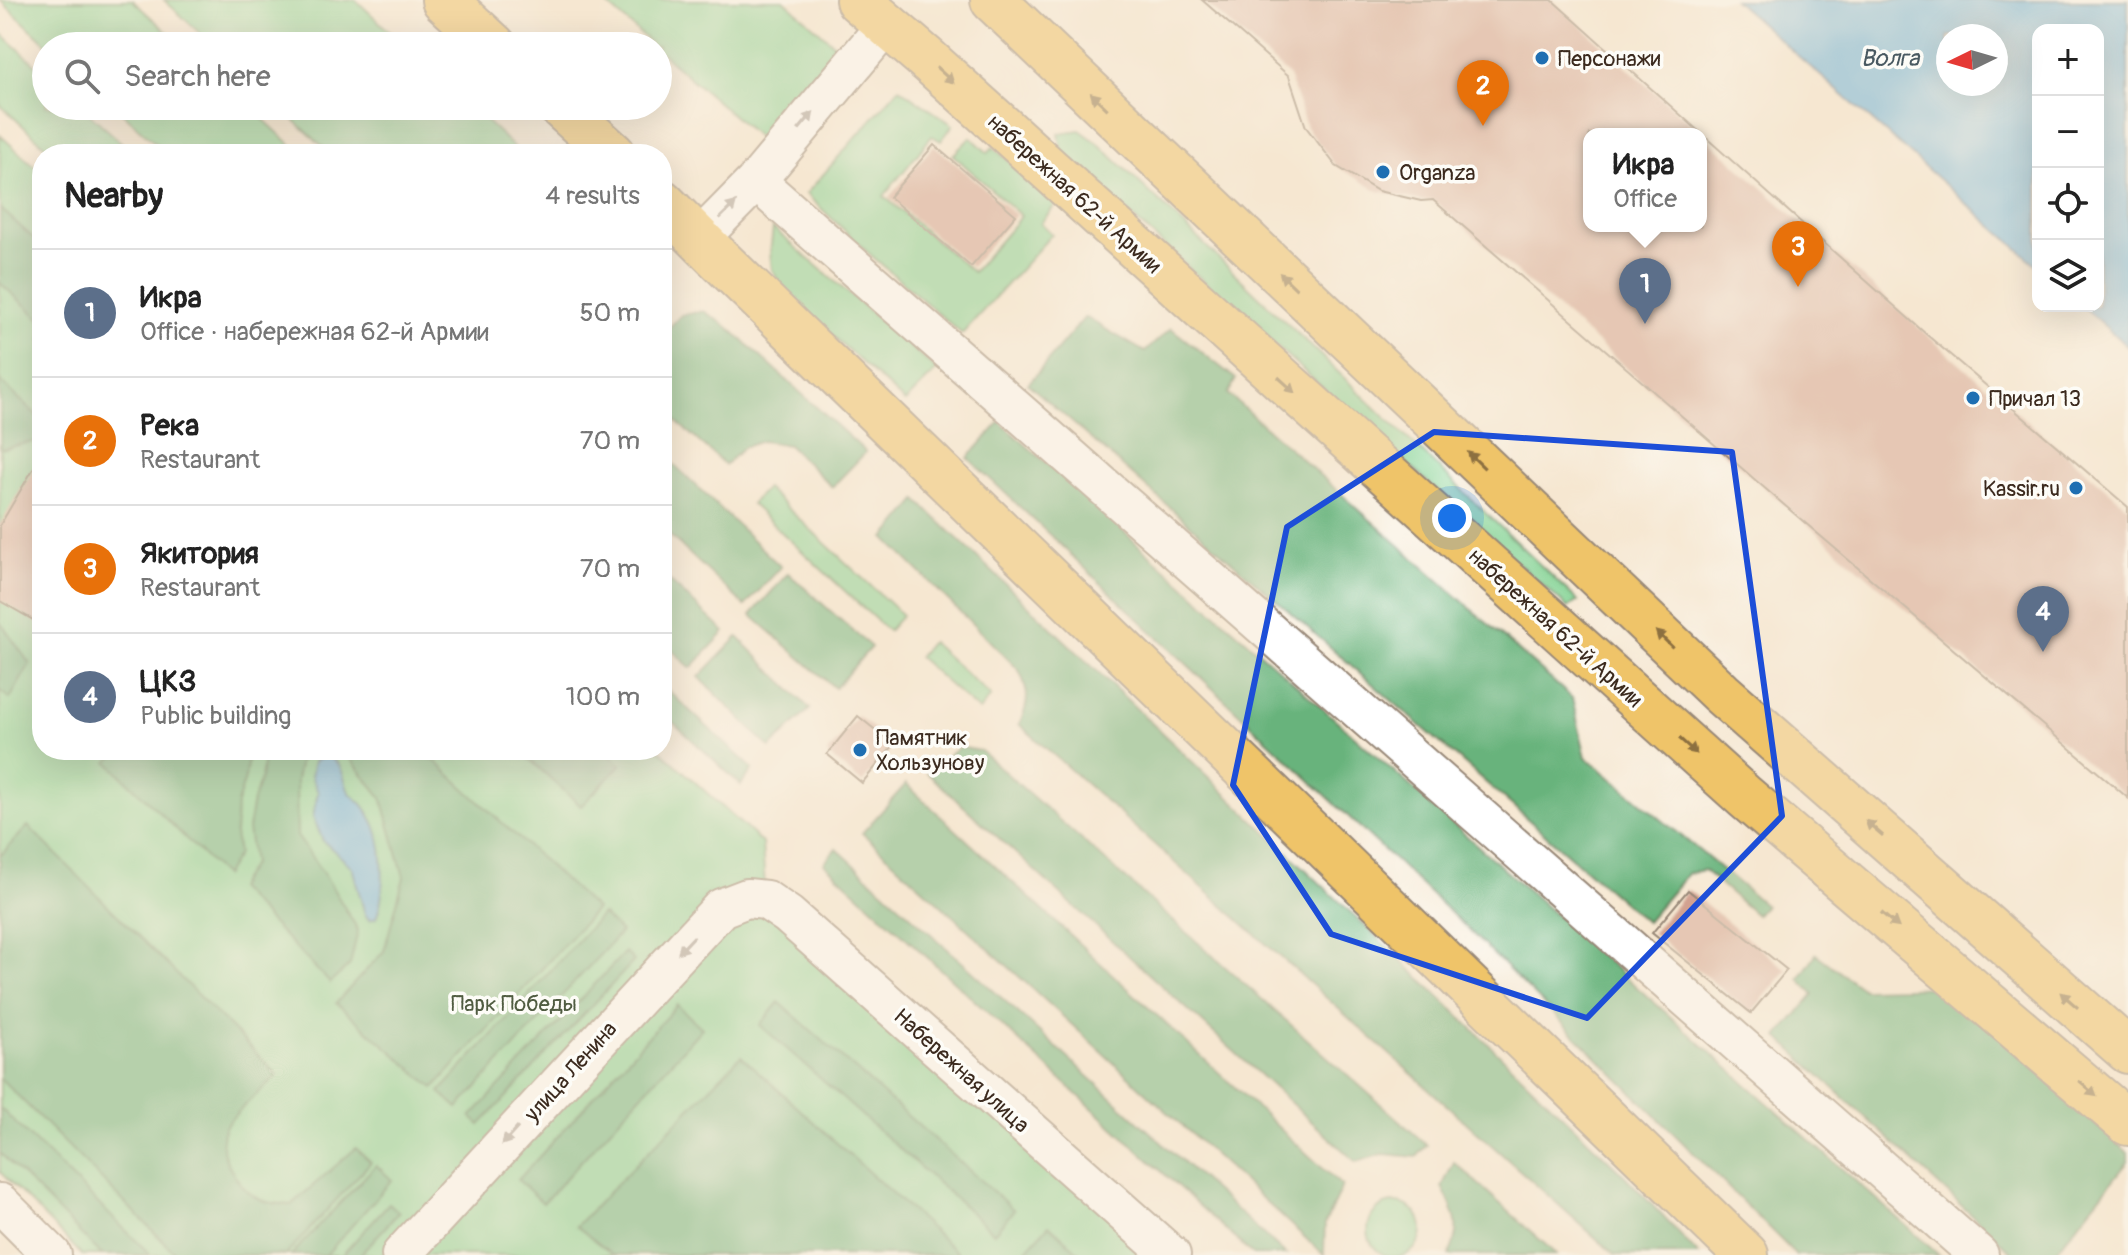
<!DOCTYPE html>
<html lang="en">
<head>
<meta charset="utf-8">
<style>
  body { margin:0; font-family:Pangolin,sans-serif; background:#f2f2f2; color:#222 }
  .controls { position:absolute; right:24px; top:24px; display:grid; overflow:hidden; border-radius:16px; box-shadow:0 8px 32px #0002 }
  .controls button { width:72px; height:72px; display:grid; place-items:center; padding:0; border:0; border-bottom:2px solid #e0e0e0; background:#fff; color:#222; font:40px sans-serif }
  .compass { position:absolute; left:1936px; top:24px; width:72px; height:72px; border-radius:50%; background:#fff; box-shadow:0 8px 32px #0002; rotate:265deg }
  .you { position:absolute; left:1452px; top:518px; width:28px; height:28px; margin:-20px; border:6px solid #fff; border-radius:50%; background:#1a73e8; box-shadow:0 0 0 12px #1a73e833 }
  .badge { display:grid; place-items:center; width:52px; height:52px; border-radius:50%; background:#1f6fb2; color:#fff; font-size:26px; font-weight:700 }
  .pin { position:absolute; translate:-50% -66px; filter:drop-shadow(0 2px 4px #0008) }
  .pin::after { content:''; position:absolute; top:42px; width:28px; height:24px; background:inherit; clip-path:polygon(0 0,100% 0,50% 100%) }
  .popup { position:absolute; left:1583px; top:128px; width:124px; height:104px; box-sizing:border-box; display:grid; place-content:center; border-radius:16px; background:#fff; filter:drop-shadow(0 2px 6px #0005); font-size:26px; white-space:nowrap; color:#767676 }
  .popup b { font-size:30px; color:#222 }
  .popup::after { content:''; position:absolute; left:50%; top:100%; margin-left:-16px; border:16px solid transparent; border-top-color:#fff }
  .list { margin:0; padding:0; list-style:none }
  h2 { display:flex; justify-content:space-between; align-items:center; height:104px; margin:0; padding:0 32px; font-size:34px }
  h2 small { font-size:26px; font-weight:400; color:#767676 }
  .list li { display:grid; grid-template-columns:52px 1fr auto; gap:24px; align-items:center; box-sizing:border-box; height:128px; padding:0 32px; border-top:2px solid #e0e0e0 }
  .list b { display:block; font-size:30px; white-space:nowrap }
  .list p { margin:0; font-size:26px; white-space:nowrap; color:#767676 }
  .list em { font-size:26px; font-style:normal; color:#767676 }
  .icon { flex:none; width:44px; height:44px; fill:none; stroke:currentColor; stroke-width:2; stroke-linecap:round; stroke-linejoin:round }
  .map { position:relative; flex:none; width:2128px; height:1255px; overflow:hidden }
  .search { position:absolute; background:#fff; box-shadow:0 8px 32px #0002; left:32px; top:32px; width:640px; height:88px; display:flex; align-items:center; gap:20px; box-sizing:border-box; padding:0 28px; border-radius:44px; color:#767676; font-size:30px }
  .panel { position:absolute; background:#fff; box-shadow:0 8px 32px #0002; left:32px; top:144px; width:640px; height:616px; border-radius:32px }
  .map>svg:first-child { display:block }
  .green { fill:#81d192; stroke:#5e7e58; stroke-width:2 }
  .forest { fill:#68b37c; stroke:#526e4d; stroke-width:2 }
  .water { fill:#64b0dd; stroke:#506d7e; stroke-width:2; fill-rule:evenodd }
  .building { fill:#d2a190; fill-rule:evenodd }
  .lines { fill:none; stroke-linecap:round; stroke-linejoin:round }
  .minor-casing { stroke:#988878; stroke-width:42 }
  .major-casing { stroke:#988878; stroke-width:48 }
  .minor { stroke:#fff; stroke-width:38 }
  .major { stroke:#efc469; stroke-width:44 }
  .oneway { fill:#8c6f40 }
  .oneway2 { fill:#a79f9a }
  .marked { fill:none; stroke:#1d4ed8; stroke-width:6; stroke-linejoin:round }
  .poi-dot { fill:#1f6fb2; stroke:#fdfcf7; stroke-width:3 }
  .labels { text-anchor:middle; stroke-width:7; stroke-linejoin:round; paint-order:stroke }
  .poi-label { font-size:22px; fill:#3b2a1e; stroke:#fdfcf7; text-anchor:start }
  .street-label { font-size:22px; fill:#3b2a1e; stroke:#fdfcf7 }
  .park-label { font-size:22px; fill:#505c41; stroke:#fdfcf7 }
  .water-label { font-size:24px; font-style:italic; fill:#495961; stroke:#fdfcf7 }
</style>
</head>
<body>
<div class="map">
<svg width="2128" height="1255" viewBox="0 0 2128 1255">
  <rect width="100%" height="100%" fill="#fdfcf7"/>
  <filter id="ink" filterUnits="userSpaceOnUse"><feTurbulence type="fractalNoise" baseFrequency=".0125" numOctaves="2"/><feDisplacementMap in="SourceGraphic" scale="16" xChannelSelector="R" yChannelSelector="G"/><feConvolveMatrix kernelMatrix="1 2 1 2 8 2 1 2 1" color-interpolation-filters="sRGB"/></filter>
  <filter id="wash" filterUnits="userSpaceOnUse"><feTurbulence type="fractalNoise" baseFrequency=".006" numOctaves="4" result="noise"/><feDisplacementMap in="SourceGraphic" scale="32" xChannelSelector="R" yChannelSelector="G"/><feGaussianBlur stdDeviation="1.8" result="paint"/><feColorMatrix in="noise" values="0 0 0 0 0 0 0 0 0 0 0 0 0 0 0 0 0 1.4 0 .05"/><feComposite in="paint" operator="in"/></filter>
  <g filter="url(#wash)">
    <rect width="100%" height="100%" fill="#f6e7d1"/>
    <g class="green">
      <polygon points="0,0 132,0 183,46 49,46"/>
      <polygon points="164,0 356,0 405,46 214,46"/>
      <polygon points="602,0 784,0 841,50 760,139 658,50 658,46 654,46"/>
      <polygon points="0,32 46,74 46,106 81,106 134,154 54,154 0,105"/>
      <polygon points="899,88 953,125 941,141 932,136 884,196 973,272 1021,216 953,155 971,137 988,153 993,147 1057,203 1041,223 1052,234 962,334 865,250 806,194"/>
      <polygon points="115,106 249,106 301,154 167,154"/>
      <polygon points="279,106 470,106 521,154 331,154"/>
      <polygon points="1080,130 1099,144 1578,601 1568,608 1062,154 1059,133"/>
      <polygon points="0,135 42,173 42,750 660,750 762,843 766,900 1171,1255 82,1255 0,1172"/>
      <polygon points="773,228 937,370 905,402 801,307 781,285 772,270 770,253"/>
      <polygon points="766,488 902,615 888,631 751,504"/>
      <polygon points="931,642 991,696 979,711 918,657"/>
      <circle cx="1395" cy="1230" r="27"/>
    </g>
    <g class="forest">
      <polygon points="0,208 42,246 42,320 0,283"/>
      <polygon points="704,311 728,327 866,452 832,487 788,445 762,441 744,447 725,465 669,415 673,406 662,394 662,335 681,315"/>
      <polygon points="1085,317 1145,352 1171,328 1236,379 1228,394 1572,698 1586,757 1765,905 1756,915 1704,870 1688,873 1646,922 1028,384"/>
      <polygon points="0,381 42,420 42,440 0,449"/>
      <polygon points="1000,422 1939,1255 1796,1255 1471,932 968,458"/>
      <polygon points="662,453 781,567 745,606 662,528"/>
      <path d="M917,500L1443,1000L1625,1176L1699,1255H1615L1019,724C1030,703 1029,691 1019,670L885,538Z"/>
      <polygon points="788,573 871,647 835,688 751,615"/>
      <polygon points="662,574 725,632 691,668 662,641"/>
      <polygon points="0,622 30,664 10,699 0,690"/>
      <polygon points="738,637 810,709 770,748 699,677"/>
      <polygon points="662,685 753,769 741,785 662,712"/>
      <polygon points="959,747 981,751 1427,1145 1417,1157 1383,1154 1356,1162 927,773"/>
      <polygon points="121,750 249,750 245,778 237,804 235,834 238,854 224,876 108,762"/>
      <polygon points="265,750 302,750 296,780 297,836 329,882 358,930 350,965 330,983 237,888 253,863 248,829 253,800 261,778"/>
      <polygon points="343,750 423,750 596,909 434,1088 336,1003 384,951 404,877 382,798"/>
      <polygon points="519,750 605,750 621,765 581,806"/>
      <polygon points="906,784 1342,1186 1325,1223 1324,1255 862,833"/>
      <path d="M28,826L278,1075C267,1085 231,1116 225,1127C214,1149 237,1186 255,1197C265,1203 279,1204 291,1205L356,1148L371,1162L286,1255H177L0,1078V856Z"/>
      <polygon points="836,848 1286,1255 1253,1255 824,863"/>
      <polygon points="602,914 621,932 458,1108 440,1092"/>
      <polygon points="625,952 634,961 480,1125 471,1117"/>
      <polygon points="1816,954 1863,989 1946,987 2128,1153 2128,1162 2053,1255 2015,1255 1778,1037 1814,994 1799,979"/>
      <polygon points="779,1002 1014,1210 994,1233 760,1025"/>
      <polygon points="677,1005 702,1028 543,1203 518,1180"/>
      <polygon points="741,1056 960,1255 613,1255 576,1226"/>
      <polygon points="0,1108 151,1255 102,1255 0,1153"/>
      <path d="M1454,1162L1557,1255H1449C1463,1227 1455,1213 1442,1187Z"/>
      <polygon points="376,1165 392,1180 326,1255 291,1255"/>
      <polygon points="389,1203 399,1212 360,1255 342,1255"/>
      <polygon points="1049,1225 1082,1255 1022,1255"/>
    </g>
    <g class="water">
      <path d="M1734,0H2128V347L2082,306H2098V30H2038V266ZM1948,36H1996V84H1948Z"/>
      <path d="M325,755C345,765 341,772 348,790C351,796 356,798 361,803C365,807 369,814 372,819C385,842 386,894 376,918L369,920L365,914L352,867L323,841L313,817L318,792L311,776L314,761Z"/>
    </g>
    <g id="blocks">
      <g class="building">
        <path d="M1202,0H1552L1927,335L2128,507V798L1783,504L1433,200L1421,201L1378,191L1336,166L1306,127L1289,76ZM1589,134H1701V226H1589Z"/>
        <polygon points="934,145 1016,215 971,267 889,197"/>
        <polygon points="42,454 42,625 0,601 0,525"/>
        <polygon points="858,716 894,745 862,783 827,754"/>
        <polygon points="1688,890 1787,970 1751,1013 1652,933"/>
      </g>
    </g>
  </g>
  <g filter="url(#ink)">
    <use href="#blocks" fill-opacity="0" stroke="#988878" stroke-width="2"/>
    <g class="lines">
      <g class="minor-casing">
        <g id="minor">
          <polyline points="756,181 1979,1255"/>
          <polyline points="699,239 756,181 887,24"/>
          <polyline points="0,1203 52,1255"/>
          <polyline points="401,1255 721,908 747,898 766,900 788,915 1171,1255"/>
        </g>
      </g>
      <g class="major-casing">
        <g id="major">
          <polyline points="444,0 494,46"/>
          <polyline points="858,0 929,61 1745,797 2128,1123"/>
          <polyline points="993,0 1721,693 2128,1051"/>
          <polyline points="560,106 613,154"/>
          <polyline points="662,202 719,259 1746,1255"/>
        </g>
      </g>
      <use href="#minor" class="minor"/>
      <use href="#major" class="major"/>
    </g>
    <defs><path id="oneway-solid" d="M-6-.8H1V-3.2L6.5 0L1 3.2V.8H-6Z" transform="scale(2)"/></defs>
    <g class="oneway">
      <use href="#oneway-solid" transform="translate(945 75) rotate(42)"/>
      <use href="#oneway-solid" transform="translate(1099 101) rotate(-136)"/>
      <use href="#oneway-solid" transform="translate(1288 281) rotate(-136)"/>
      <use href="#oneway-solid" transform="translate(1287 385) rotate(42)"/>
      <use href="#oneway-solid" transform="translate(1476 460) rotate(-136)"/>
      <use href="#oneway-solid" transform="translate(1664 639) rotate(-136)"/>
      <use href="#oneway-solid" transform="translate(1688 746) rotate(42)"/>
      <use href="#oneway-solid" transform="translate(1874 828) rotate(-139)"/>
      <use href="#oneway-solid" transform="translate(1890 920) rotate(40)"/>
      <use href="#oneway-solid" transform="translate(2069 1000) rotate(-139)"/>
      <use href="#oneway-solid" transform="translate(2088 1089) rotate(40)"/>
    </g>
    <g class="oneway2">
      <use href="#oneway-solid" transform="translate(806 121) rotate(-50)"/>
      <use href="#oneway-solid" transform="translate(728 210) rotate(-45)"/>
      <use href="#oneway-solid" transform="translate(686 945) rotate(133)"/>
      <use href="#oneway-solid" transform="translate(510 1136) rotate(132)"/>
    </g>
  </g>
  <path d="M0 0H2128V1255H0ZM1434,432L1732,452L1782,816L1587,1018L1331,934L1233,785L1287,527Z" fill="#f6e7d1" fill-opacity=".55" fill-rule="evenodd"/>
  <path class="marked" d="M1434,432L1732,452L1782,816L1587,1018L1331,934L1233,785L1287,527Z"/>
  <g class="poi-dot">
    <circle cx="1542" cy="58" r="8"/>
    <circle cx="1383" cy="172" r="8"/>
    <circle cx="1973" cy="398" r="8"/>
    <circle cx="2076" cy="488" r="8"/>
    <circle cx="860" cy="750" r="8"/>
  </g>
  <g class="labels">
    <g class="poi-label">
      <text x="1558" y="66">Персонажи</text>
      <text x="1399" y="180">Organza</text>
      <text x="1989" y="406">Причал 13</text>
      <text x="2060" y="496" text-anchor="end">Kassir.ru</text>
      <text x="876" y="745">Памятник<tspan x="876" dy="25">Хользунову</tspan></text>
    </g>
    <g class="street-label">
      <text transform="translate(1075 193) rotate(42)" y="8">набережная 62-й Армии</text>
      <text transform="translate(1556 627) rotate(42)" y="8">набережная 62-й Армии</text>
      <text transform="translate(962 1070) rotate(42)" y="8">Набережная улица</text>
      <text transform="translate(570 1071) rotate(-48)" y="8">улица Ленина</text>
    </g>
    <g class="park-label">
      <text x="514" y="1011">Парк Победы</text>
    </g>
    <g class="water-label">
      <text x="1890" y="66">Волга</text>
    </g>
  </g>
</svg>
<div class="controls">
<button>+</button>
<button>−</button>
<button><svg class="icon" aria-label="locate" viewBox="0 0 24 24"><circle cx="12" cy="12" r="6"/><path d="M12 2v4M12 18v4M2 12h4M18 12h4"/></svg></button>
<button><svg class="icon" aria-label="layers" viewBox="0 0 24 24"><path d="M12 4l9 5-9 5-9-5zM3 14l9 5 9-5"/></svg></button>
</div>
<svg class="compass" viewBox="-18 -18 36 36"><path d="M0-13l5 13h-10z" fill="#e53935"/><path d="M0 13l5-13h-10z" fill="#767676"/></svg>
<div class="you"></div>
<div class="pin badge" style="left:1645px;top:324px;background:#5c6f8a">1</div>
<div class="popup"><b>Икра</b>Office</div>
<div class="pin badge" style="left:1483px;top:126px;background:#e8710a">2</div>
<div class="pin badge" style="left:1798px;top:287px;background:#e8710a">3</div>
<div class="pin badge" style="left:2043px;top:652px;background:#5c6f8a">4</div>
<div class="search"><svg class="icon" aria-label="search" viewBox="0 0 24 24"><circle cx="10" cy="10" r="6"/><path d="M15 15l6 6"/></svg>Search here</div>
<section class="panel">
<h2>Nearby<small>4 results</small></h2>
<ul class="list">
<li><span class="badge" style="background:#5c6f8a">1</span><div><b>Икра</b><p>Office · набережная 62-й Армии</p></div><em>50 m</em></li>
<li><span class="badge" style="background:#e8710a">2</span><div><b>Река</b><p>Restaurant</p></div><em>70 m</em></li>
<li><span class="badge" style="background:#e8710a">3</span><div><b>Якитория</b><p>Restaurant</p></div><em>70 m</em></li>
<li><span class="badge" style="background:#5c6f8a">4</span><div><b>ЦКЗ</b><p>Public building</p></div><em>100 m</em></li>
</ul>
</section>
</div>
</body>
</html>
